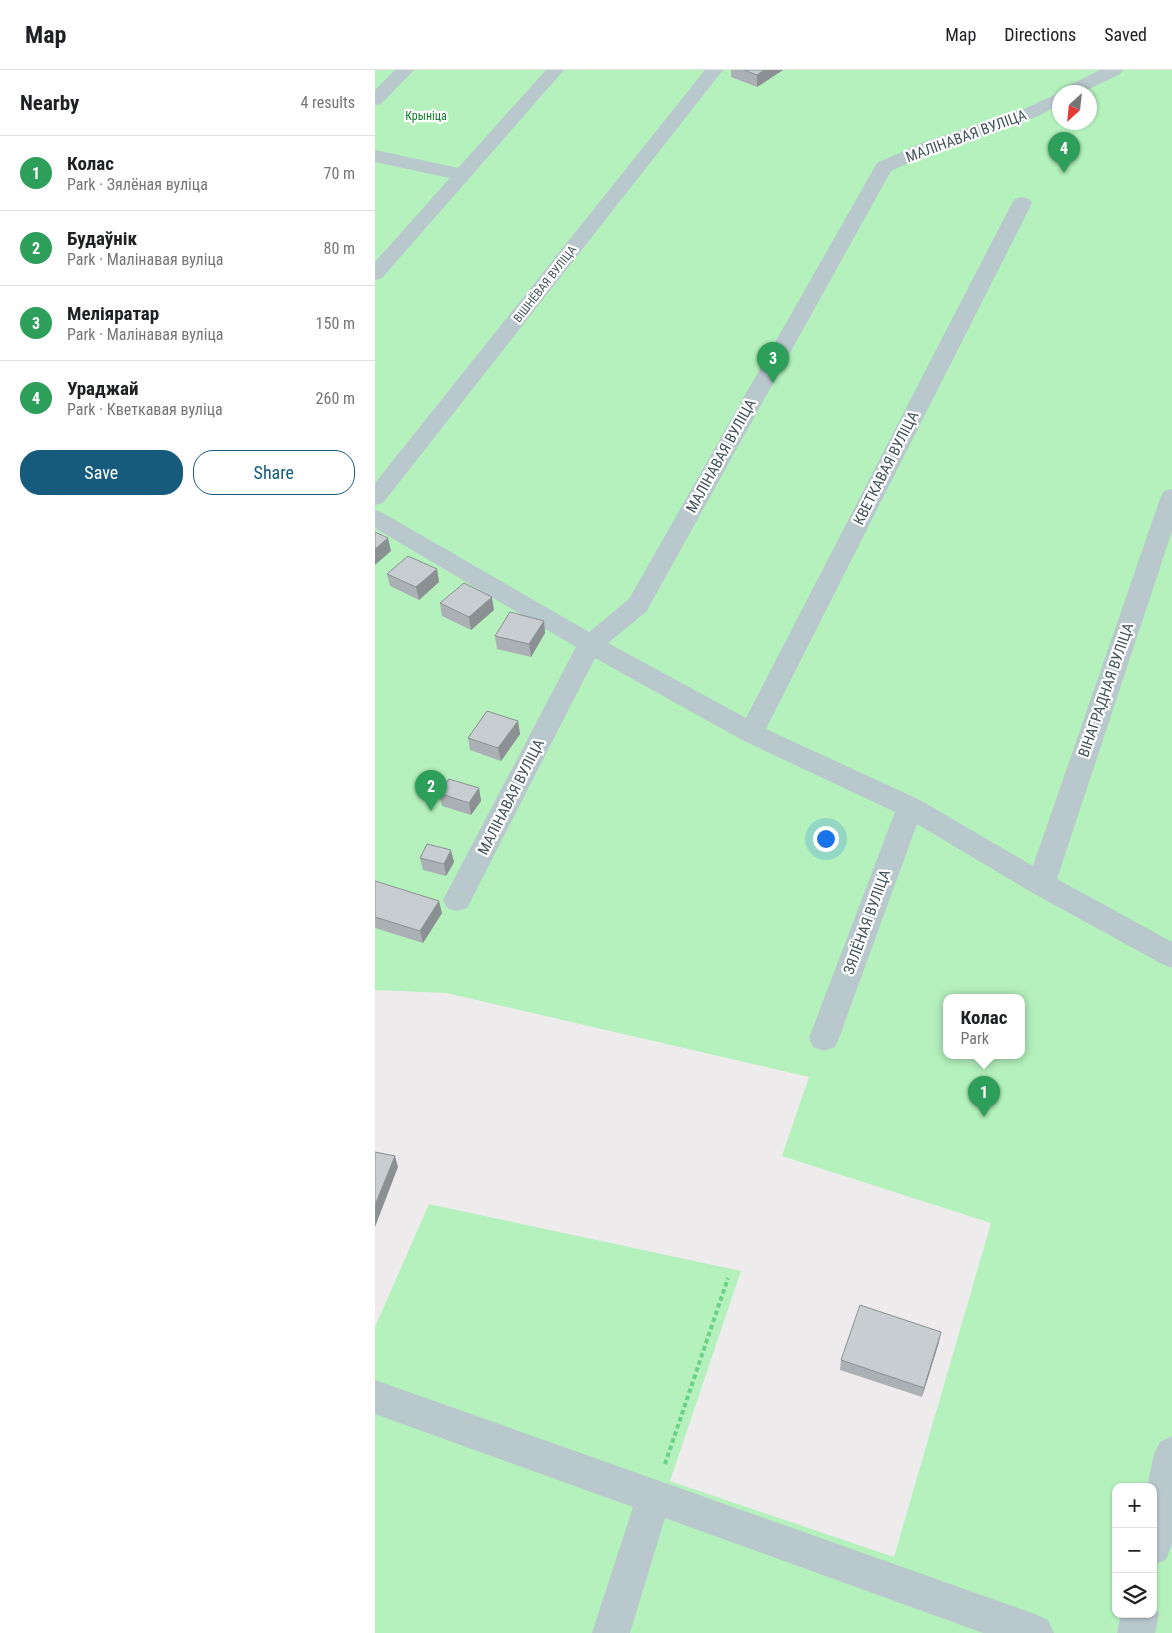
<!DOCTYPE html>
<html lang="en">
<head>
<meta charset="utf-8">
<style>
  body { margin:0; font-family:"Roboto Condensed",sans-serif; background:#f2f2f2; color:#202124 }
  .controls { position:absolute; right:15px; bottom:15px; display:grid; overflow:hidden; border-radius:10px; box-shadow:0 1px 4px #0004 }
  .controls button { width:45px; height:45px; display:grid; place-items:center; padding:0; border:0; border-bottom:1px solid #e0e0e0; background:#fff; color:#202124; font:25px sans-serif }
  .compass { position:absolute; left:677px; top:15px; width:45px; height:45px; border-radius:50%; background:#fff; box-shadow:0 1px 4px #0004; rotate:207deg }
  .you { position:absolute; left:450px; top:768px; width:18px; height:18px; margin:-12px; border:4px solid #fff; border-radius:50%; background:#1a73e8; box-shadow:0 0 0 8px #1a73e833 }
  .badge { display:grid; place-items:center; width:32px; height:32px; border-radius:50%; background:#175b7c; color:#fff; font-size:16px; font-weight:700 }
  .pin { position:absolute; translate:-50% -41px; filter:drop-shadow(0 1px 2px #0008) }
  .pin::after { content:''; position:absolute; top:26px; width:18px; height:15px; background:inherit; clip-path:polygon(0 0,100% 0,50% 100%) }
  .popup { position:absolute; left:568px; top:924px; width:82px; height:65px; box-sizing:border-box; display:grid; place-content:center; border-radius:10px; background:#fff; filter:drop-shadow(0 1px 4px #0005); font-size:16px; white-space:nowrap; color:#757577 }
  .popup b { font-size:19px; color:#202124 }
  .popup::after { content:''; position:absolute; left:50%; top:100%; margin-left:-10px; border:10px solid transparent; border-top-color:#fff }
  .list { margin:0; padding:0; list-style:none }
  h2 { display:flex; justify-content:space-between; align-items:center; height:65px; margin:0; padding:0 20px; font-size:21px }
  h2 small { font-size:16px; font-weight:400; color:#757577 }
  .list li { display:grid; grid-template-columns:32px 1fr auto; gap:15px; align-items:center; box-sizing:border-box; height:75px; padding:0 20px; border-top:1px solid #e0e0e0 }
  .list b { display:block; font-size:19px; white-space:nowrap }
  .list p { margin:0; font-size:16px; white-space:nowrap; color:#757577 }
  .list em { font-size:16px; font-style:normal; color:#757577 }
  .actions { display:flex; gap:10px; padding:15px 20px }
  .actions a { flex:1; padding:11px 0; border:1px solid #175b7c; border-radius:20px; text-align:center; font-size:18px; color:#175b7c }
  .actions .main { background:#175b7c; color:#fff }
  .icon { flex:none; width:28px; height:28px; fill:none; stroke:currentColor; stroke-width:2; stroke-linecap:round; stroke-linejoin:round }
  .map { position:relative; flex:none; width:797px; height:1563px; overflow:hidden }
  header { display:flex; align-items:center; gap:30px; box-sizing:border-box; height:70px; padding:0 25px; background:#fff; border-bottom:1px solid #e0e0e0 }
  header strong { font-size:24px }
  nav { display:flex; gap:28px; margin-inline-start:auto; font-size:18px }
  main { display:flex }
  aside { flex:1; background:#fff }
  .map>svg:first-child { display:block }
  .green { fill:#b4f1bd; fill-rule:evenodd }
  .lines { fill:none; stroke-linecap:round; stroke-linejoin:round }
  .path { stroke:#6ad185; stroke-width:4; stroke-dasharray:4.5 3; stroke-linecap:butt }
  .street { fill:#b8c8cc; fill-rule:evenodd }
  .wall { fill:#abb0b4 }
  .shaded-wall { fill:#8b9092 }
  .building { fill:#c7cdd1; stroke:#8b9092 }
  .labels { text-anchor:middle; stroke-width:4.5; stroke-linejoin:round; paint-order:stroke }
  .far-park-label { font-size:12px; fill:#0f7f2c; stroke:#fff }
  .far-street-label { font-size:12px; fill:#42545a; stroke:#fff }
  .street-label { font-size:15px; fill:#42545a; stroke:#fff }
</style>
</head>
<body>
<header>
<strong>Map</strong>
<nav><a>Map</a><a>Directions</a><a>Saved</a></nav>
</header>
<main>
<aside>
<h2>Nearby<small>4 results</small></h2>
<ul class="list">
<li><span class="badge" style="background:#2e9e5b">1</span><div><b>Колас</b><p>Park · Зялёная вуліца</p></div><em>70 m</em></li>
<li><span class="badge" style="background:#2e9e5b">2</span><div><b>Будаўнік</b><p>Park · Малінавая вуліца</p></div><em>80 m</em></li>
<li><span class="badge" style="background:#2e9e5b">3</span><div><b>Меліяратар</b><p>Park · Малінавая вуліца</p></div><em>150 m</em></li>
<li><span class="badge" style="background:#2e9e5b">4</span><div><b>Ураджай</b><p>Park · Кветкавая вуліца</p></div><em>260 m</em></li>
</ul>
<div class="actions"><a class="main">Save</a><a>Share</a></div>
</aside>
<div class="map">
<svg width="797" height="1563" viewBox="0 0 797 1563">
  <rect width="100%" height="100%" fill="#eeebec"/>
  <path class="green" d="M0,0H797V1563H0V1257L54,1134L366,1201L295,1411L519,1487L616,1153L407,1086L434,1007L71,923L0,920ZM684,22H714V52H684ZM572,928H646V986H572ZM741,1417H778V1544H741Z"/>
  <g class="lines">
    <polyline class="path" points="290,1394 353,1208"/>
    <g class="street">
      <polygon points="20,0 39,0 6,34 0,35 0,20"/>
      <polygon points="171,0 189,0 7,208 0,210 0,192 75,108 0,92 0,80 83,98"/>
      <polygon points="330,0 348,0 8,433 0,435 0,413"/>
      <polygon points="725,0 748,0 745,4 708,22 686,22 689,18"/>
      <polygon points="684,23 684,35 661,47 560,81 516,101 275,535 272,541 233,573 371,648 637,133 640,129 647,127 654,129 657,133 391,659 545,730 658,796 786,426 789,421 797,419 797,461 682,809 797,872 797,898 787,894 656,822 542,754 464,968 460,977 449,981 438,977 434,968 520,742 367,670 220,588 92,838 82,841 72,838 68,830 201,577 0,458 0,440 8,443 214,562 254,529 502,93 546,73 649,39"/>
      <polygon points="0,1310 660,1544 673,1550 679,1563 608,1563 290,1448 255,1563 217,1563 258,1437 0,1344"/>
      <polygon points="797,1366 797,1473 791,1490 778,1495 778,1417 772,1417 779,1384 785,1372"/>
      <polygon points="778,1531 784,1544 780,1563 742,1563 746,1544 778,1544"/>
    </g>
  </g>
  <g class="wall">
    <polygon points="356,0 408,0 382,17 356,7"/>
    <polygon points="62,499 64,512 44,530 15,516 12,504"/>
    <polygon points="65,533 119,540 96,560 67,546"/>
    <polygon points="169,551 170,563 156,587 122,579 120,566"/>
    <polygon points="143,651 145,664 126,691 95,680 93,668"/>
    <polygon points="104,718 106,731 96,745 67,736 64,723"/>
    <polygon points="45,788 79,792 71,806 48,800"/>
    <polygon points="0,811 67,843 48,873 0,858"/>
    <polygon points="564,1272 547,1327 465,1300 466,1290"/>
  </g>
  <g class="shaded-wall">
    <polygon points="389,0 408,0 382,17 382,5"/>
    <polygon points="13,468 16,481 0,495 0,479"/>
    <polygon points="62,499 64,512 44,530 41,517"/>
    <polygon points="117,527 119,540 96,560 94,547"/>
    <polygon points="169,551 170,563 156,587 154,574"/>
    <polygon points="143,651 145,664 126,691 123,678"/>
    <polygon points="104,718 106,731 96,745 94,733"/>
    <polygon points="76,780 79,792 71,806 69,794"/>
    <polygon points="64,831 67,843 48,873 45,861"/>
    <polygon points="20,1086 23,1097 0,1157 0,1135"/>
    <polygon points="566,1262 564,1272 547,1327 549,1318"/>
  </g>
  <g class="building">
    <polygon points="369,0 389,0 382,5"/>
    <polygon points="0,462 13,468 0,479"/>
    <polygon points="33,486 62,499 41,517 12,504"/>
    <polygon points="89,513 117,527 94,547 65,533"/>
    <polygon points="135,542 169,551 154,574 120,566"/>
    <polygon points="112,641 143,651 123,678 93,668"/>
    <polygon points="74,709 104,718 94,733 64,723"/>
    <polygon points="52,774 76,780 69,794 45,788"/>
    <polygon points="0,811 64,831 45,861 0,847"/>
    <polygon points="0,1082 20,1086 0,1135"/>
    <polygon points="485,1235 566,1262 549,1318 466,1290"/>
  </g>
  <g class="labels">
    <g class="far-park-label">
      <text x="51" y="50">Крыніца</text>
    </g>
    <g class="far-street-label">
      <text transform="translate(170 214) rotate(-52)" y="4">ВІШНЁВАЯ ВУЛІЦА</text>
    </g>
    <g class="street-label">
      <text transform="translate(591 66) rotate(-20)" y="5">МАЛІНАВАЯ ВУЛІЦА</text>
      <text transform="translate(346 386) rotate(-61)" y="5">МАЛІНАВАЯ ВУЛІЦА</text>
      <text transform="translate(511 398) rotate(-63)" y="5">КВЕТКАВАЯ ВУЛІЦА</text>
      <text transform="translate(731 620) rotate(-71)" y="5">ВІНАГРАДНАЯ ВУЛІЦА</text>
      <text transform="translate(136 727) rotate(-63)" y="5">МАЛІНАВАЯ ВУЛІЦА</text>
      <text transform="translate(492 852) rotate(-70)" y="5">ЗЯЛЁНАЯ ВУЛІЦА</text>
    </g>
  </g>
</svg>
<div class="controls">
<button>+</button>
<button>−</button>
<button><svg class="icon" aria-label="layers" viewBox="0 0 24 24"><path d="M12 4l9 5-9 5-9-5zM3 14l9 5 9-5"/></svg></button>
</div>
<svg class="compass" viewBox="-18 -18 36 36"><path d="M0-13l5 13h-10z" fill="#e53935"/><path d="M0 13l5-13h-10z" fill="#757577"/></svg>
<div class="you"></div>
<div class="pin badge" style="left:609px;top:1047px;background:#2e9e5b">1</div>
<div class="popup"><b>Колас</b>Park</div>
<div class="pin badge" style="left:56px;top:741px;background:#2e9e5b">2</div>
<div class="pin badge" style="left:398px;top:313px;background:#2e9e5b">3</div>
<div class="pin badge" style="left:689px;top:103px;background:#2e9e5b">4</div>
</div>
</main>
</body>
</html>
